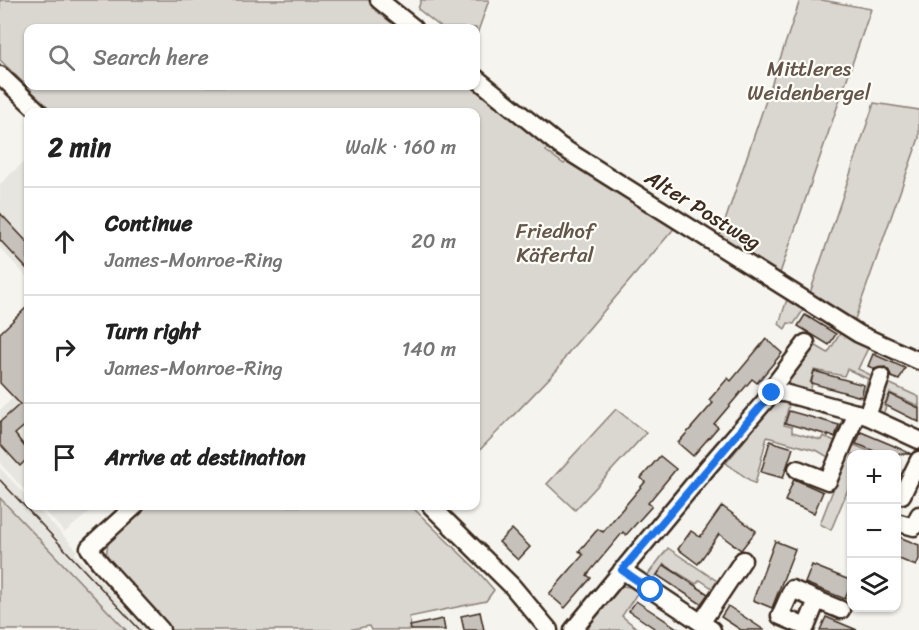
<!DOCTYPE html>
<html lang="en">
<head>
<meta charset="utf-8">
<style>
  body { margin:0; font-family:Sriracha,sans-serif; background:#f2f2f2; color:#222 }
  .controls { position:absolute; right:18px; bottom:18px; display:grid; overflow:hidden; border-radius:12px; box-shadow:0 2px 4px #0004 }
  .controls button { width:54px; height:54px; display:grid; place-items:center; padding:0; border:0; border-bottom:2px solid #e0e0e0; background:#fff; color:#222; font:30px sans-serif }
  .stop { position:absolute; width:18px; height:18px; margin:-14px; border:4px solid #1a73e8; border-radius:50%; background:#fff }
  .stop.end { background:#1a73e8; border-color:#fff; box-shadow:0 2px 6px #0008 }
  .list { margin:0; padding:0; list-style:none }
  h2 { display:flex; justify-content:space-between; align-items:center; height:78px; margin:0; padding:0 24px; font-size:26px }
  h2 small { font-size:20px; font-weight:400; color:#767676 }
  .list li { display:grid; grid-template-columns:39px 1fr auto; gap:18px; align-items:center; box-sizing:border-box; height:108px; padding:0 24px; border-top:2px solid #e0e0e0 }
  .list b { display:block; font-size:22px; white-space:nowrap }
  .list p { margin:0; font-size:20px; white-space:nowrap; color:#767676 }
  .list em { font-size:20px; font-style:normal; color:#767676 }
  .icon { flex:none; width:33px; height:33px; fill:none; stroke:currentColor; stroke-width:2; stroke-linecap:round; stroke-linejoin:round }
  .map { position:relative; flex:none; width:919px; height:630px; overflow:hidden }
  .search { position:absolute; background:#fff; box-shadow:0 2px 4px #0004; left:24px; top:24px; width:456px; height:66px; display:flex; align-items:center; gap:15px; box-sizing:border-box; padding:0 21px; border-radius:12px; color:#767676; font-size:22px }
  .panel { position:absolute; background:#fff; box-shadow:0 2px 4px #0004; left:24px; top:108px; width:456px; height:402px; border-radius:12px }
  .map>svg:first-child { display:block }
  .built { fill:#e7e5df }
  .green { fill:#dad6d0; stroke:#8a8077; stroke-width:1.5 }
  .building { fill:#c7c1bb; stroke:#3b2a1e; stroke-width:1.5 }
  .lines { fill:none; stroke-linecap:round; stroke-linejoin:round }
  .minor-casing { stroke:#3b2a1e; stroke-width:21 }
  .minor { stroke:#fdfcf7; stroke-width:16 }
  .tram { stroke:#3b2a1e; stroke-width:1.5 }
  .route { stroke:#1a73e8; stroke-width:8 }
  .labels { text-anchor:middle; stroke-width:4.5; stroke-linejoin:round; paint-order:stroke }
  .park-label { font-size:21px; fill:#63554a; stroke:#fdfcf7 }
  .street-label { font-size:21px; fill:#3b2a1e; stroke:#fdfcf7 }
</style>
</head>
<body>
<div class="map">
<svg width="919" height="630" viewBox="0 0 919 630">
  <rect width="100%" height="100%" fill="#f5f4ee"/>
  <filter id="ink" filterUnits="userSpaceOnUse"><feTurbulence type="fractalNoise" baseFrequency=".0167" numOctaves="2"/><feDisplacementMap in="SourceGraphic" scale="12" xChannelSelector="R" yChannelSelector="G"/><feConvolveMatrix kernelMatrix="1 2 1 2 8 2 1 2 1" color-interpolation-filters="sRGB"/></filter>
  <g filter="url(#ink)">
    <g class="built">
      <polygon points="28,158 28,278 0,248 0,184"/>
      <polygon points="28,384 28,494 0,463 0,410"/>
      <polygon points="0,468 28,498 28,506 35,506 77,550 75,554 146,630 124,630 0,501"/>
      <polygon points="39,506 97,506 65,532"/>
    </g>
    <g class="green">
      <polygon points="0,0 372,0 407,28 28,28 28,86 476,86 549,144 546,151 564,164 570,159 678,224 568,353 558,369 476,454 476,112 53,112 0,60"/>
      <polygon points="421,0 489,0 476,37 476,28 442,28 418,9"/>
      <polygon points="800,0 822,0 871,9 779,276 719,239"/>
      <polygon points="874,103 919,110 919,138 854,322 809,296"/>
      <polygon points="788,296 870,344 858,369 877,378 866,408 860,406 868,379 847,369 844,376 814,370 810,383 812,384 810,392 781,384 813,344 828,353 841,332 804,309 794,324 788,323 785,329 779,324"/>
      <polygon points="884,381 919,397 919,406 890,393 884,406 886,407 883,414 874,411"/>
      <polygon points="777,401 789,404 784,425 792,427 792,432 821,440 823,436 835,441 842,420 848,422 833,460 818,451 767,437 755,484 726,463"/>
      <polygon points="616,409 646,433 575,510 547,484"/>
      <polygon points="856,430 860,431 854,445 876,454 852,454 851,482 831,530 820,524"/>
      <polygon points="0,498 126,630 0,630"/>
      <path d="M146,506H411L474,567L494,590L486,601L409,617L412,630H371L369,626L348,630H169L108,565C100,534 126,523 146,506Z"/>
      <polygon points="668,548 723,585 703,615 697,610 712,588 700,580 696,584 664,564 652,582 646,577"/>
      <path d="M622,586L630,587L638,592L622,616L639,630H588C595,613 608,598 622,586Z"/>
    </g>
    <g class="building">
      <polygon points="0,213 28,243 28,270 0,240"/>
      <polygon points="28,306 28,423 15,434 28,451 28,458 20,466 0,444 0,422 20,404 0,383 0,333"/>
      <polygon points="805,315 836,334 829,345 798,326"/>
      <polygon points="766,339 782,353 757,383 752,379 714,424 718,427 693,456 678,443 713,403 709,400 728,378 731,381"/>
      <polygon points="873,354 905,368 899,380 891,377 889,371 885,367 875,369 868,366"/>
      <polygon points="814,371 864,385 861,397 811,383"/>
      <polygon points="890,394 919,408 919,422 885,405"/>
      <polygon points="789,411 839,425 835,437 785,423"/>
      <polygon points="861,432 892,445 911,454 881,454 862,446 856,444"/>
      <polygon points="770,441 793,448 783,478 761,472"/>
      <polygon points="660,456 676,469 648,503 652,506 626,535 623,532 587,575 591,578 565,608 549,594 583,555 579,551 598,529 603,532 645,482 641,478"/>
      <polygon points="794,479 823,492 814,513 785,501"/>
      <polygon points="722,506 756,531 741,550 719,534 698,564 678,549 691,531 700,537"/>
      <polygon points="512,529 530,547 518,560 499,542"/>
      <polygon points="897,536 919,545 919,559 916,566 897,558"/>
      <polygon points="775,541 795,549 772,608 753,600"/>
      <polygon points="664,565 708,594 701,604 657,575"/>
      <polygon points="812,565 852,581 845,599 805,583"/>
      <polygon points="636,601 642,605 680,630 657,630 635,615 629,611"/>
      <polygon points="728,606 764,630 741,630 721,617"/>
      <polygon points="480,612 484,630 464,630 461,616"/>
      <polygon points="826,617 857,630 820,630"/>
      <polygon points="443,619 445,630 411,630 410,626"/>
    </g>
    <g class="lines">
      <g class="minor-casing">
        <g id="minor">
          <polyline points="379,0 414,28"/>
          <polyline points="0,75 39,112"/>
          <polyline points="476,78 560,146 859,334 919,361"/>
          <polyline points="772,393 775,384 806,343"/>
          <polyline points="867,416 881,377"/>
          <polyline points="797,469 828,481 857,413"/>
          <polyline points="902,495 919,460"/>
          <polyline points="135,506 89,548 102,565 161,630"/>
          <polyline points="431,506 512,586 549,630"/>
          <polyline points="896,522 914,527 919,515"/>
          <polyline points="622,570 712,630"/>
          <polygon points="792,589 817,600 806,627 780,616"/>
          <polyline points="817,600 841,610"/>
          <polyline points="701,623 743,560"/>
          <polyline points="573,630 708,467 772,393 784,393 867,416 919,440"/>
        </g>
      </g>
      <use href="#minor" class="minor"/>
      <polyline class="tram" points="0,480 140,630"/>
    </g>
  </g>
  <g class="lines" filter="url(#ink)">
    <polyline class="route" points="651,590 622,570 772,393"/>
  </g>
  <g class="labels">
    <g class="park-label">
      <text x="809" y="76">Mittleres<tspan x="809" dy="24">Weidenbergel</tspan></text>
      <text x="555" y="238">Friedhof<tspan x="555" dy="24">Käfertal</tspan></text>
    </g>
    <g class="street-label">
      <text transform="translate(703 210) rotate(32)" y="7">Alter Postweg</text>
    </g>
  </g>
</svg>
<div class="controls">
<button>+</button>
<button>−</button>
<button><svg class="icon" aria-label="layers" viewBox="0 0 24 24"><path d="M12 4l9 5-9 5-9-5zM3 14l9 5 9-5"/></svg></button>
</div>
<div class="stop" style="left:651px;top:590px"></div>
<div class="stop end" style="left:772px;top:393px"></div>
<div class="search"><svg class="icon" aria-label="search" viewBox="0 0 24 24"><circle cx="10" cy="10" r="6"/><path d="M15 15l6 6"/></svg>Search here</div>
<section class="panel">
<h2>2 min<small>Walk · 160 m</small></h2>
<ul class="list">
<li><svg class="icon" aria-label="ahead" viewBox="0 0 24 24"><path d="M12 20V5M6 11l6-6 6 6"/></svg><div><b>Continue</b><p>James-Monroe-Ring</p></div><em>20 m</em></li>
<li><svg class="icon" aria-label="right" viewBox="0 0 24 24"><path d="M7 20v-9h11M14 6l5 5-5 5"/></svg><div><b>Turn right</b><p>James-Monroe-Ring</p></div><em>140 m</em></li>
<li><svg class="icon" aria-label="arrive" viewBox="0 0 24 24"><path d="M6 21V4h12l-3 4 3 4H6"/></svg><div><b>Arrive at destination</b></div></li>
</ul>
</section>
</div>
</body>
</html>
